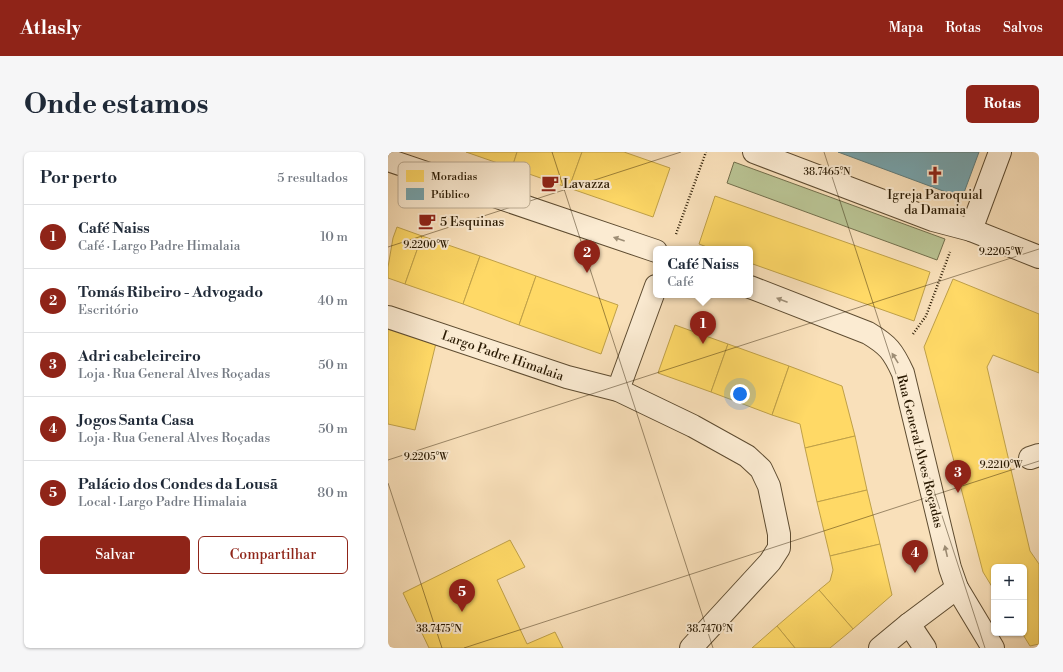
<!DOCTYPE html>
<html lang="pt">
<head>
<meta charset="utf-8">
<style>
  body { margin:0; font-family:"Libre Bodoni",serif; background:#f6f6f7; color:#1f2937 }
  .controls { position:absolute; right:12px; bottom:12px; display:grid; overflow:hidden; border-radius:6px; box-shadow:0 1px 3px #0004 }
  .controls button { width:36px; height:36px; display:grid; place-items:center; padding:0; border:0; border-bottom:1px solid #e0e1e3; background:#fff; color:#1f2937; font:20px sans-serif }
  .you { position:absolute; left:352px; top:242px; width:14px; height:14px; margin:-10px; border:3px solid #fff; border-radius:50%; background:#1a73e8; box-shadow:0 0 0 6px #1a73e833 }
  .badge { display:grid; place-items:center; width:26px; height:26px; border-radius:50%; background:#8f2418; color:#fff; font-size:13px; font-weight:700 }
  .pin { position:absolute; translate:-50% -33px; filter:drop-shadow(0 1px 2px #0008) }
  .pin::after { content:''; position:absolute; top:21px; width:14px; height:12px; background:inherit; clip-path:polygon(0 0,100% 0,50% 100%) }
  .popup { position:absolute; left:265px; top:94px; width:100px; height:52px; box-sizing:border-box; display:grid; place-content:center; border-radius:6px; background:#fff; filter:drop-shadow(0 1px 3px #0005); font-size:13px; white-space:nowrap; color:#747a83 }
  .popup b { font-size:15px; color:#1f2937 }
  .popup::after { content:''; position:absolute; left:50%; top:100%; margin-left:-8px; border:8px solid transparent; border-top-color:#fff }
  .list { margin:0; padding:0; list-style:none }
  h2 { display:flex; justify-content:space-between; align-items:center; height:52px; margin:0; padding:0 16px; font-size:17px }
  h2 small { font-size:13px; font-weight:400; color:#747a83 }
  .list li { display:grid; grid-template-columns:26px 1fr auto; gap:12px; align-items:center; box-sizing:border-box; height:64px; padding:0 16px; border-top:1px solid #e0e1e3 }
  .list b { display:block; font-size:15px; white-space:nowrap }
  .list p { margin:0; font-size:13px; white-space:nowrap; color:#747a83 }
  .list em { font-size:13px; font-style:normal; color:#747a83 }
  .actions { display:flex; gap:8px; padding:12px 16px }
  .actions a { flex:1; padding:9px 0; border:1px solid #8f2418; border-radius:6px; text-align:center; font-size:14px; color:#8f2418 }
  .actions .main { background:#8f2418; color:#fff }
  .map { position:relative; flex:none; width:651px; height:496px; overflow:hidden; border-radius:6px }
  header { display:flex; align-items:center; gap:24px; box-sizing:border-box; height:56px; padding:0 20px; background:#8f2418; color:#fff }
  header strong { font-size:19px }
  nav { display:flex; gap:22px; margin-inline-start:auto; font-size:14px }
  .intro { display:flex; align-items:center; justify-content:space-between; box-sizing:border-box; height:96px; padding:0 24px }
  h1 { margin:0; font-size:28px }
  .button { padding:10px 18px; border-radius:6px; background:#8f2418; color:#fff; font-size:14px; font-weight:700 }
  main { display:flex; gap:24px; padding:0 24px }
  aside { flex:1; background:#fff; border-radius:6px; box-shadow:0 1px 3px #0004 }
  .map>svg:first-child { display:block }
  .green { fill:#b9c393; stroke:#726e4b }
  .homes { fill:#ffd966; stroke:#bfa048 }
  .public { fill:#76a5af; stroke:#5f7b7b }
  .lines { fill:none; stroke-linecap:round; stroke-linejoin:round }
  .minor-casing { stroke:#5e4c31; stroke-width:24 }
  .path { stroke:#2a1a03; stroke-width:2.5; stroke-dasharray:1 2; stroke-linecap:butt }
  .minor { stroke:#fbebd2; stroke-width:22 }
  .oneway { fill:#9d8d75 }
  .ticks { fill:none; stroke:#2a1a03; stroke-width:1; stroke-opacity:0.45 }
  .labels { text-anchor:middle; stroke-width:4; stroke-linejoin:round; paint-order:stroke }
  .poi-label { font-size:13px; fill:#2a1a03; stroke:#fbebd2; text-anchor:start }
  .street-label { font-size:13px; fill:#2a1a03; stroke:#fbebd2 }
  .key { fill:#fbebd2; stroke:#bcac94; stroke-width:1 }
  .key-label { font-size:11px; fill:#2a1a03 }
  .ticks-label { font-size:10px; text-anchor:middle; fill:#2a1a03; stroke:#fbebd2; stroke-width:4; stroke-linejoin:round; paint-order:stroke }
</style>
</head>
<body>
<header>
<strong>Atlasly</strong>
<nav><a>Mapa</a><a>Rotas</a><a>Salvos</a></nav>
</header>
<div class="intro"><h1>Onde estamos</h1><a class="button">Rotas</a></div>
<main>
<aside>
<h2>Por perto<small>5 resultados</small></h2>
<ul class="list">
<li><span class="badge">1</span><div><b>Café Naiss</b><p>Café · Largo Padre Himalaia</p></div><em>10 m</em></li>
<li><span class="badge">2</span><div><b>Tomás Ribeiro - Advogado</b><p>Escritório</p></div><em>40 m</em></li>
<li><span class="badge">3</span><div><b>Adri cabeleireiro</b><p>Loja · Rua General Alves Roçadas</p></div><em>50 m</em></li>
<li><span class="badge">4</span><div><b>Jogos Santa Casa</b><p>Loja · Rua General Alves Roçadas</p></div><em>50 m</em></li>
<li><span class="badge">5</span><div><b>Palácio dos Condes da Lousã</b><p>Local · Largo Padre Himalaia</p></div><em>80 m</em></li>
</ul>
<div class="actions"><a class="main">Salvar</a><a>Compartilhar</a></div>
</aside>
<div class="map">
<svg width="651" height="496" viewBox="0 0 651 496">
  <rect width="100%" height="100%" fill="#f9e0ba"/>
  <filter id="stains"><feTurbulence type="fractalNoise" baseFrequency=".005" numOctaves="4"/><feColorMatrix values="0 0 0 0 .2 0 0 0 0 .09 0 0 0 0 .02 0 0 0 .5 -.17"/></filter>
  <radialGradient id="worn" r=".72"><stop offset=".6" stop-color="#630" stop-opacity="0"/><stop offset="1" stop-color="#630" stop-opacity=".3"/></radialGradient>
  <polygon class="green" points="346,10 557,87 549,108 339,31"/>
  <g class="homes">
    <polygon points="78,0 129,0 124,16"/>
    <polygon points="129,0 194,0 181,36 124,16"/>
    <polygon points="194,0 236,0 282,16 265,65 181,36"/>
    <polygon points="327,44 542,120 526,169 362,111 362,97 324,97 311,92"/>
    <polygon points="9,75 34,84 17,132 0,126 0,115 5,86"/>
    <polygon points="34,84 92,104 75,152 17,132"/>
    <polygon points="92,104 148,124 131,173 75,152"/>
    <polygon points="148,124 230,153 213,202 131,173"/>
    <polygon points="565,127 651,162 651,221 605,203 599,215 642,399 651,412 651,492 642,494 634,481 636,481 636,415 606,415 606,438 595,420 536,195"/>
    <polygon points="287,173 340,192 323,240 270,221"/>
    <polygon points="0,177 48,191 27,278 0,272"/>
    <polygon points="340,192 401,214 384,263 323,240"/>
    <polygon points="401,214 454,234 467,284 417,296 412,272 384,263"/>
    <polygon points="467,284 479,338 429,350 417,296"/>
    <polygon points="479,338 492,392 442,404 429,350"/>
    <polygon points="122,388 137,415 109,428 139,492 167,480 175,496 41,496 15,441"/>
    <polygon points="492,392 504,443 465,477 431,438 442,429 445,418 442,404"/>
    <polygon points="431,438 465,477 442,496 407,496 389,474"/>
    <polygon points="389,474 407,496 364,496"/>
  </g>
  <polygon class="public" points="450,0 591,0 574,46"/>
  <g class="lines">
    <g class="minor-casing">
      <g id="minor">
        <polyline points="366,0 545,68 583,78 651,105"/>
        <polyline points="0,8 268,99"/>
        <polyline points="583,78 612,0"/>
        <path d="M362,135L480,181C500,193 505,199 515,221L562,416L569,436L605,496"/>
        <polyline points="0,165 179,225 230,238 305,274 359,304 373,317 381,334 391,382 391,396 382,410 303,496"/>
        <polyline points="230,238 268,134"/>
        <polyline points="642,306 651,303"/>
        <polyline points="521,472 569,436"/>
        <polyline points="492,496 521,472 537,496"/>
      </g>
    </g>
    <g class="path">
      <polyline points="288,82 318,0"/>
      <polyline points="525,182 538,164 562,100"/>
    </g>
    <use href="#minor" class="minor"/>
  </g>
  <defs><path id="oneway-solid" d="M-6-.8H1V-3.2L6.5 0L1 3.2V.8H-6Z"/></defs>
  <g class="oneway">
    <use href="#oneway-solid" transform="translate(231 87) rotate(-161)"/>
    <use href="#oneway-solid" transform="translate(394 148) rotate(-159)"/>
    <use href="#oneway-solid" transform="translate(507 206) rotate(-122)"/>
    <use href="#oneway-solid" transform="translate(558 399) rotate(-103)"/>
  </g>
  <path class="ticks" d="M164,0L325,496M436,0L597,496M0,95L293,0M0,308L651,97M0,331L54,496M76,496L651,309"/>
  <defs>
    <g id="church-bare" transform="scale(1.38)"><path d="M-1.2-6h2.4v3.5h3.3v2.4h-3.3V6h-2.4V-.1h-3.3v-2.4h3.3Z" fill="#8f2418" stroke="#fbebd2" stroke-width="2.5" paint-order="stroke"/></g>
    <g id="cafe-bare" transform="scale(1.38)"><path d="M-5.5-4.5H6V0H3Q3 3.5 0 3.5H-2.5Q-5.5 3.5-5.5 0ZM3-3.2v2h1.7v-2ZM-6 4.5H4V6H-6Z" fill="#8f2418" stroke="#fbebd2" stroke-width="2.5" paint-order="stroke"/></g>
  </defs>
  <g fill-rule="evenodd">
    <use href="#church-bare" x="547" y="23"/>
    <use href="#cafe-bare" x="162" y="31"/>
    <use href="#cafe-bare" x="39" y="69"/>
  </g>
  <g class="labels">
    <g class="poi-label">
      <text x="175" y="36">Lavazza</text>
      <text x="547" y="47" text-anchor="middle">Igreja Paroquial<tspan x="547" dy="15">da Damaia</tspan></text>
      <text x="52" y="74">5 Esquinas</text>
    </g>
    <g class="street-label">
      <text transform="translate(115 203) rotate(19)" y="5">Largo Padre Himalaia</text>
      <text transform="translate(533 299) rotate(76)" y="5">Rua General Alves Roçadas</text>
    </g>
  </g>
  <rect x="10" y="10" width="132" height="46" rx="6" class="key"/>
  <rect x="18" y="18" width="18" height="12" fill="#ffd966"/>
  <rect x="18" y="36" width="18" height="12" fill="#76a5af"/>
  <g class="key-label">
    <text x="43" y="28">Moradias</text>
    <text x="43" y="46">Público</text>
  </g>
  <g class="ticks-label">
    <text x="439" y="23">38.7465°N</text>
    <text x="38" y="96">9.2200°W</text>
    <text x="613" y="103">9.2205°W</text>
    <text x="38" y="308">9.2205°W</text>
    <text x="613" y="316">9.2210°W</text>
    <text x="51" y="480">38.7475°N</text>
    <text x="322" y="480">38.7470°N</text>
  </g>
  <rect width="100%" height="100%" filter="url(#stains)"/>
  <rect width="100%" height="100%" fill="url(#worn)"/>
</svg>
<div class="controls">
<button>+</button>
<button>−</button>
</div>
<div class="you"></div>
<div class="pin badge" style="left:315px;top:192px">1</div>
<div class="popup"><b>Café Naiss</b>Café</div>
<div class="pin badge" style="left:199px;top:121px">2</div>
<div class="pin badge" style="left:570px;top:341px">3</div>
<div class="pin badge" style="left:527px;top:421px">4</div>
<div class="pin badge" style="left:74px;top:460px">5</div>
</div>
</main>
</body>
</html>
